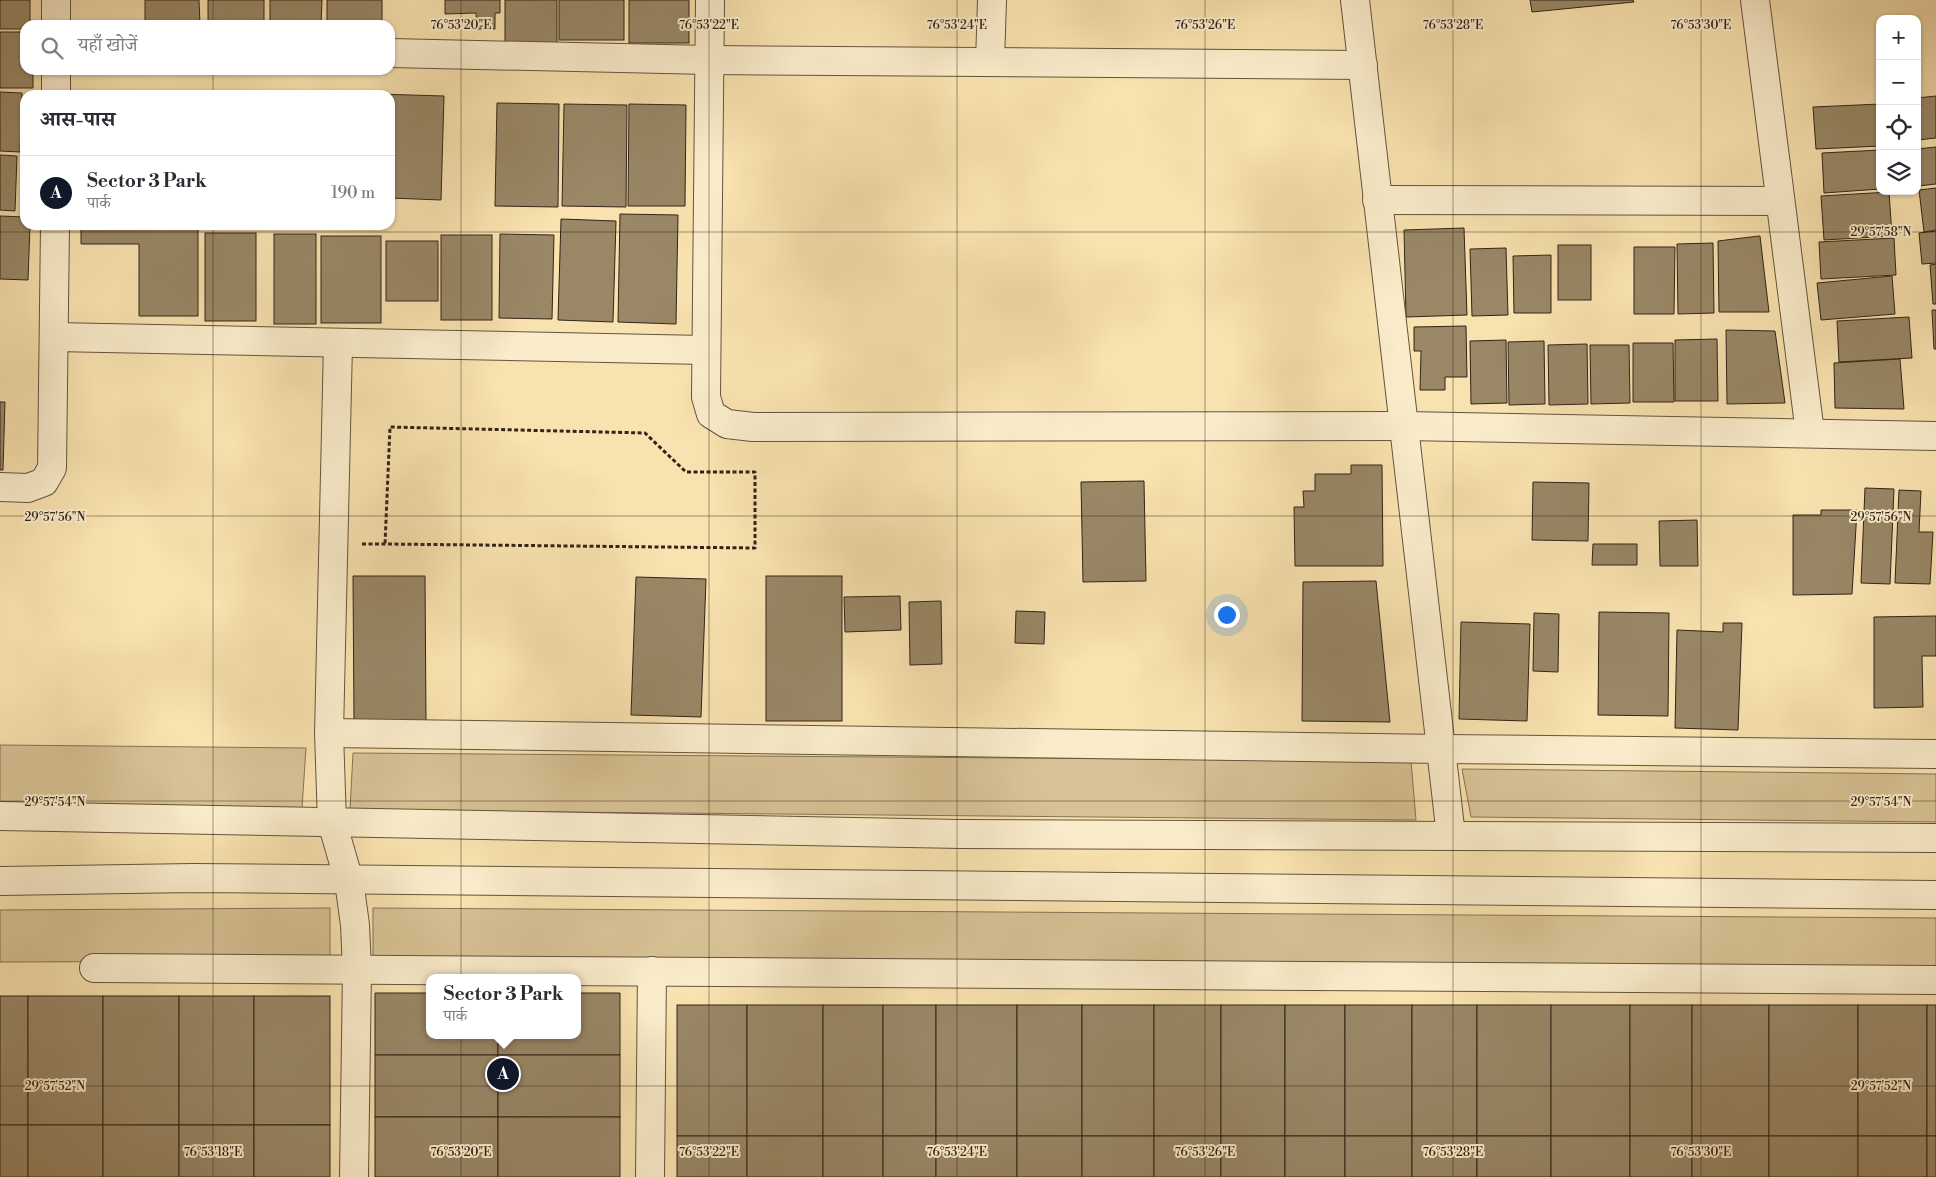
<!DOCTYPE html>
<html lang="hi">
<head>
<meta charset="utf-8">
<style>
  body { margin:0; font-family:"Libre Bodoni","Noto Serif Devanagari",serif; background:#f2f2f3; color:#2b2b33 }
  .controls { position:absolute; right:15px; top:15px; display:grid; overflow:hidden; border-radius:10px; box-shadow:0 1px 4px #0004 }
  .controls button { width:45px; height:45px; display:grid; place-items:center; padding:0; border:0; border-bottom:1px solid #e1e1e2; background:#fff; color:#2b2b33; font:25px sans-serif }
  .you { position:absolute; left:1226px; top:614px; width:18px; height:18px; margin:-12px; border:4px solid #fff; border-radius:50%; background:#1a73e8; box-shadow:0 0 0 8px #1a73e833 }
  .badge { display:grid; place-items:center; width:32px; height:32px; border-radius:50%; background:#111827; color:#fff; font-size:16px; font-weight:700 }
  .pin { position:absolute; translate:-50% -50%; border:2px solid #fff; box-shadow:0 1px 5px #0006 }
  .popup { position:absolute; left:426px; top:974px; width:155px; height:65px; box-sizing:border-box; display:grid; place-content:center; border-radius:10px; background:#fff; filter:drop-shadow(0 1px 4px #0005); font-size:16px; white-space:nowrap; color:#7c7c81 }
  .popup b { font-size:19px; color:#2b2b33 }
  .popup::after { content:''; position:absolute; left:50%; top:100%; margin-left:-10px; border:10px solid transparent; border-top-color:#fff }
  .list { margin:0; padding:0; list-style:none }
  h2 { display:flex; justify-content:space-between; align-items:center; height:65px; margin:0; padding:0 20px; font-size:21px }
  h2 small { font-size:16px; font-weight:400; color:#7c7c81 }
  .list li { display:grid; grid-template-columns:32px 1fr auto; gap:15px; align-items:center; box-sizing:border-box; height:75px; padding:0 20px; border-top:1px solid #e1e1e2 }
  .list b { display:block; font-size:19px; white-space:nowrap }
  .list p { margin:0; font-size:16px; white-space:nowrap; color:#7c7c81 }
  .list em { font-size:16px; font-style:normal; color:#7c7c81 }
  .icon { flex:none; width:28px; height:28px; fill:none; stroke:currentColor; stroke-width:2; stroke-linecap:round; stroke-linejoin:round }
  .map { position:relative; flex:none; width:1936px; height:1177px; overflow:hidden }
  .search { position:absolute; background:#fff; box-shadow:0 1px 4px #0004; left:20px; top:20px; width:375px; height:55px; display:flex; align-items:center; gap:12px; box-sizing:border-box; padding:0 18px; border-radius:15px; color:#7c7c81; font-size:19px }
  .panel { position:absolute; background:#fff; box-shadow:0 1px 4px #0004; left:20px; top:90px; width:375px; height:140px; border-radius:15px }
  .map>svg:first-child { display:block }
  .green { fill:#d7c295; stroke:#857356 }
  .building { fill:#998766; stroke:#332417 }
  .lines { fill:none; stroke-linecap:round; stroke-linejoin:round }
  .minor-casing { stroke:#64543d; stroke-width:30 }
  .path { stroke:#332417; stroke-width:3; stroke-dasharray:4 2.5; stroke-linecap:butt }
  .minor { stroke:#faeccb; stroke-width:28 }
  .ticks { fill:none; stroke:#332417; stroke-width:1; stroke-opacity:0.45 }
  .ticks-label { font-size:12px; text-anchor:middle; fill:#332417; stroke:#faeccb; stroke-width:4; stroke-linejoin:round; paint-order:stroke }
</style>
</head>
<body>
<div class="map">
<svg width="1936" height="1177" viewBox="0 0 1936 1177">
  <rect width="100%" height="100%" fill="#f8e2af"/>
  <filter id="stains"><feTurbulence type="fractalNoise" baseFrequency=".004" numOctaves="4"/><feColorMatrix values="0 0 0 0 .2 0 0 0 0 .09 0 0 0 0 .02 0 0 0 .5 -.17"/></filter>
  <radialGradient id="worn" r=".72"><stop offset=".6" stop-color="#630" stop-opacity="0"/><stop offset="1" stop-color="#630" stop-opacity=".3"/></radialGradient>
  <g class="green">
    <polygon points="0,745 306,748 302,808 0,802"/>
    <polygon points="353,753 1411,761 1416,820 350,810"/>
    <polygon points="1462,769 1936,774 1936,822 1471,817"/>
    <polygon points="330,908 330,961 0,962 0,910"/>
    <polygon points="373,908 1936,918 1936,968 373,959"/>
  </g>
  <g class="building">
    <polygon points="0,0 30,0 30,25 25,25 25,29 0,29"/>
    <polygon points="145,0 199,0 200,25 145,25"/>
    <rect x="208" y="0" width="56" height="25"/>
    <polygon points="270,0 322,0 321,25 270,25"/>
    <rect x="327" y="0" width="55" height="25"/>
    <polygon points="445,0 500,0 500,13 495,13 495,29 477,29 476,13 445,14"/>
    <rect x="505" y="0" width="52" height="45"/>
    <rect x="559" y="0" width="65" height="40"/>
    <rect x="629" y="0" width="60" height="43"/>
    <polygon points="1530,0 1633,0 1634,2 1532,12"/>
    <polygon points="0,32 25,32 25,70 33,70 33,88 0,88"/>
    <polygon points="0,92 22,93 20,152 0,151"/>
    <polygon points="377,94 444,96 441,200 390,198 390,95"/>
    <polygon points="1936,96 1936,138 1917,140 1917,98"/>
    <polygon points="497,103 559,104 558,207 495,206"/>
    <polygon points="564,104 627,105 626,207 562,206"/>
    <polygon points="629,104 686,105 685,206 628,206"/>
    <polygon points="1880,104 1880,146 1816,149 1813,107"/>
    <polygon points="1936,147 1936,184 1918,186 1917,149"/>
    <polygon points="1880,150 1880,189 1824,193 1822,153"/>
    <polygon points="0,155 17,156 15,211 0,210"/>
    <polygon points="1936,188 1936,230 1924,232 1919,190"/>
    <polygon points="1889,192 1892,236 1824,240 1821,196"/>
    <polygon points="620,214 678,215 676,324 618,322"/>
    <polygon points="0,216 25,217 25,225 30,225 28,280 0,279"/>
    <polygon points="561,219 616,221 613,322 558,320"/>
    <polygon points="81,225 198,225 198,316 139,316 139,244 81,244"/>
    <polygon points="1464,228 1467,315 1406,317 1404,230"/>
    <polygon points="1936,231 1936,263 1922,264 1919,233"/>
    <rect x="205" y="233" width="51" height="88"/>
    <rect x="274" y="234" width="42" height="90"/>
    <polygon points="500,234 554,235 552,319 499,318"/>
    <rect x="441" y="235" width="51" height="85"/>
    <rect x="321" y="236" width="60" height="87"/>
    <polygon points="1759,236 1760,236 1769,312 1719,312 1718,241"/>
    <polygon points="1894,238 1896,275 1821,279 1819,242"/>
    <rect x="386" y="241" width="52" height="60"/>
    <polygon points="1713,243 1714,313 1678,314 1677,244"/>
    <rect x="1558" y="245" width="33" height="55"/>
    <polygon points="1634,247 1675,247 1674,314 1634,314"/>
    <polygon points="1506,248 1508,315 1472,316 1470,249"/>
    <polygon points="1551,255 1551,313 1514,313 1513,256"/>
    <polygon points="1936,264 1936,304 1933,304 1930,265"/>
    <polygon points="1892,276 1895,314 1821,320 1817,283"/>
    <polygon points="1932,310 1936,310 1936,349 1934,349"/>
    <polygon points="1909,317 1912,358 1839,362 1837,321"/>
    <polygon points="1466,326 1467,377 1445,377 1445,390 1420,390 1421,351 1414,351 1414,327"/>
    <polygon points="1726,330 1775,331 1785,403 1727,404"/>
    <polygon points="1717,339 1718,401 1675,401 1675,340"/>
    <polygon points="1506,340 1507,403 1471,404 1470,341"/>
    <polygon points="1544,341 1545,404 1509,405 1508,342"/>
    <polygon points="1633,343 1673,343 1674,402 1633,402"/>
    <polygon points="1587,344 1588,404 1549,405 1548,345"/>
    <polygon points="1590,345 1629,345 1630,403 1591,404"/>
    <polygon points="1900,359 1904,409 1835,408 1834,363"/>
    <polygon points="0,402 5,402 3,470 0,470"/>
    <polygon points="1351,465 1382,465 1383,566 1295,566 1294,507 1304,507 1303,491 1315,491 1315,474 1351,474"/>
    <polygon points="1144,481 1146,581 1083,582 1081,482"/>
    <polygon points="1533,482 1589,483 1588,541 1532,540"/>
    <polygon points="1865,488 1894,489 1890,584 1861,583"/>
    <polygon points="1899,490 1921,491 1919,532 1933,532 1930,584 1895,583"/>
    <polygon points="1821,510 1857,510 1852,594 1793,595 1793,515 1821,515"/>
    <polygon points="1697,520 1698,566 1660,566 1659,521"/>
    <polygon points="1593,544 1637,544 1637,565 1592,565"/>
    <polygon points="353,576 425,576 426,722 354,722"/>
    <rect x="766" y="576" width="76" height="145"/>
    <polygon points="636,577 706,579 701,717 631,715"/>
    <polygon points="1376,581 1390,722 1302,721 1303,582"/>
    <polygon points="900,596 901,630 845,632 844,597"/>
    <polygon points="941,601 942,664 910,665 909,602"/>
    <polygon points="1016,611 1045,612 1044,644 1015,643"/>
    <polygon points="1599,612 1669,613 1668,716 1598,715"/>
    <polygon points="1534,613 1559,614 1558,672 1533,671"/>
    <polygon points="1936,616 1936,656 1922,656 1923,707 1874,708 1874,617"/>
    <polygon points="1461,622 1530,624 1527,721 1459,719"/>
    <polygon points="1723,623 1742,623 1738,730 1675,728 1677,630 1723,632"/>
    <polygon points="375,993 429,993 429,1035 498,1035 498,1055 375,1055"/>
    <polygon points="577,993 620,993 620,1055 498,1055 498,1035 577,1035"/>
    <rect x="0" y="996" width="28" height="129"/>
    <rect x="28" y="996" width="75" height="129"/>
    <rect x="103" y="996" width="76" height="129"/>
    <rect x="179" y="996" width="75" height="129"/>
    <rect x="254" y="996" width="76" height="129"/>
    <rect x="677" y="1005" width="70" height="131"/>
    <rect x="747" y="1005" width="76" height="131"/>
    <rect x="823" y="1005" width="60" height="131"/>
    <rect x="883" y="1005" width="53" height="131"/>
    <rect x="936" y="1005" width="81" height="131"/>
    <rect x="1017" y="1005" width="65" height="131"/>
    <rect x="1082" y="1005" width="72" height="131"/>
    <rect x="1154" y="1005" width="67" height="131"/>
    <rect x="1221" y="1005" width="64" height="131"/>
    <rect x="1285" y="1005" width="60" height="131"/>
    <rect x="1345" y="1005" width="67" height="131"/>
    <rect x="1412" y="1005" width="65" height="131"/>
    <rect x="1477" y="1005" width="74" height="131"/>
    <rect x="1551" y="1005" width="79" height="131"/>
    <rect x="1630" y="1005" width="62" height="131"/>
    <rect x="1692" y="1005" width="77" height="131"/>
    <rect x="1769" y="1005" width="89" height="131"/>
    <rect x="1858" y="1005" width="69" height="131"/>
    <rect x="1927" y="1005" width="9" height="131"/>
    <rect x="375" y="1055" width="123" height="62"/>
    <rect x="498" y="1055" width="122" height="62"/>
    <rect x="375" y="1117" width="123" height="60"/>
    <rect x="498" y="1117" width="122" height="60"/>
    <rect x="0" y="1125" width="28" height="52"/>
    <rect x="28" y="1125" width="75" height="52"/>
    <rect x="103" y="1125" width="76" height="52"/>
    <rect x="179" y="1125" width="75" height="52"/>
    <rect x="254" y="1125" width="76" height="52"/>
    <rect x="677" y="1136" width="70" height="41"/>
    <rect x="747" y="1136" width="76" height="41"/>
    <rect x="823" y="1136" width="60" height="41"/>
    <rect x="883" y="1136" width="53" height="41"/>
    <rect x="936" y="1136" width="81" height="41"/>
    <rect x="1017" y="1136" width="65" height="41"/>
    <rect x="1082" y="1136" width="72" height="41"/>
    <rect x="1154" y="1136" width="67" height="41"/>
    <rect x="1221" y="1136" width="64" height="41"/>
    <rect x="1285" y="1136" width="60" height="41"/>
    <rect x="1345" y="1136" width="67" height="41"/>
    <rect x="1412" y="1136" width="65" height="41"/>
    <rect x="1477" y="1136" width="74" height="41"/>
    <rect x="1551" y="1136" width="79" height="41"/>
    <rect x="1630" y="1136" width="62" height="41"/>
    <rect x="1692" y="1136" width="77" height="41"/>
    <rect x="1769" y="1136" width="89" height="41"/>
    <rect x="1858" y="1136" width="69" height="41"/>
    <rect x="1927" y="1136" width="9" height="41"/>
  </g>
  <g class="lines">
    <g class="minor-casing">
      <g id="minor">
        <polyline points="710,0 706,397 711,414 727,424 753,427 1404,426 1936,436"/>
        <polyline points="1355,0 1451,836"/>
        <polyline points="1755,0 1810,433"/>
        <polyline points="56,25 56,0"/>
        <polyline points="390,53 709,60 1363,65"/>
        <polyline points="990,62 992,0"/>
        <polyline points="56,95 56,70"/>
        <polyline points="1377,200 1780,201"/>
        <polyline points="54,337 705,350"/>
        <polyline points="338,344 329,733 332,822 349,881 355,925 357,970 354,1177"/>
        <polyline points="0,487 28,488 44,482 52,468 55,225"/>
        <polyline points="329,733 1442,749 1936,754"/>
        <polyline points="0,816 961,834 1936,838"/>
        <polyline points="0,881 193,878 1936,895"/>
        <polyline points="94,968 1936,980"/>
        <polyline points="650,1177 652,971"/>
      </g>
    </g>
    <polyline class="path" points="362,544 385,544 755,548 755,472 686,472 645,433 390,427 385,544"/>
    <use href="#minor" class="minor"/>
  </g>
  <path class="ticks" d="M213,0V25M461,0V1177M709,0V1177M957,0V1177M1205,0V1177M1453,0V1177M1701,0V1177M213,70V95M213,225V1177M0,232H1936M0,516H1936M0,801H1936M0,1086H1936"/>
  <g class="ticks-label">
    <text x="461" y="29">76°53'20"E</text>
    <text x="709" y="29">76°53'22"E</text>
    <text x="957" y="29">76°53'24"E</text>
    <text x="1205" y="29">76°53'26"E</text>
    <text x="1453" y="29">76°53'28"E</text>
    <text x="1701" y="29">76°53'30"E</text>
    <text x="1881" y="236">29°57'58"N</text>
    <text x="55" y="521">29°57'56"N</text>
    <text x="1881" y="521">29°57'56"N</text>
    <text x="55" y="806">29°57'54"N</text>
    <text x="1881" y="806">29°57'54"N</text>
    <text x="55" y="1090">29°57'52"N</text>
    <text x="1881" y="1090">29°57'52"N</text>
    <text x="213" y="1156">76°53'18"E</text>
    <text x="461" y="1156">76°53'20"E</text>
    <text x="709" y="1156">76°53'22"E</text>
    <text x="957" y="1156">76°53'24"E</text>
    <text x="1205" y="1156">76°53'26"E</text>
    <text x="1453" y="1156">76°53'28"E</text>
    <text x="1701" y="1156">76°53'30"E</text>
  </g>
  <rect width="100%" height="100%" filter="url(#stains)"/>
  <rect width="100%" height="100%" fill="url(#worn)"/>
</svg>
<div class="controls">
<button>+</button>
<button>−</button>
<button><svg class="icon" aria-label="locate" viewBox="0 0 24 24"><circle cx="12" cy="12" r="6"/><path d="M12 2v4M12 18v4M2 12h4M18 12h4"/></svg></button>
<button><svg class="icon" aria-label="layers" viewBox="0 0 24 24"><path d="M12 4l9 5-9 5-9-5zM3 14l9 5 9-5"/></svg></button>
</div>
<div class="you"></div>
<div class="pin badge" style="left:503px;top:1074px">A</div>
<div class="popup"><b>Sector 3 Park</b>पार्क</div>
<div class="search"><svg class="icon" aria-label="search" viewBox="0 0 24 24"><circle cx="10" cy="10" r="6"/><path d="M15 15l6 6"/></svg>यहाँ खोजें</div>
<section class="panel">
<h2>आस-पास<small></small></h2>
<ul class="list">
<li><span class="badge">A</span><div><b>Sector 3 Park</b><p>पार्क</p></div><em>190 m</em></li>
</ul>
</section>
</div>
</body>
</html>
